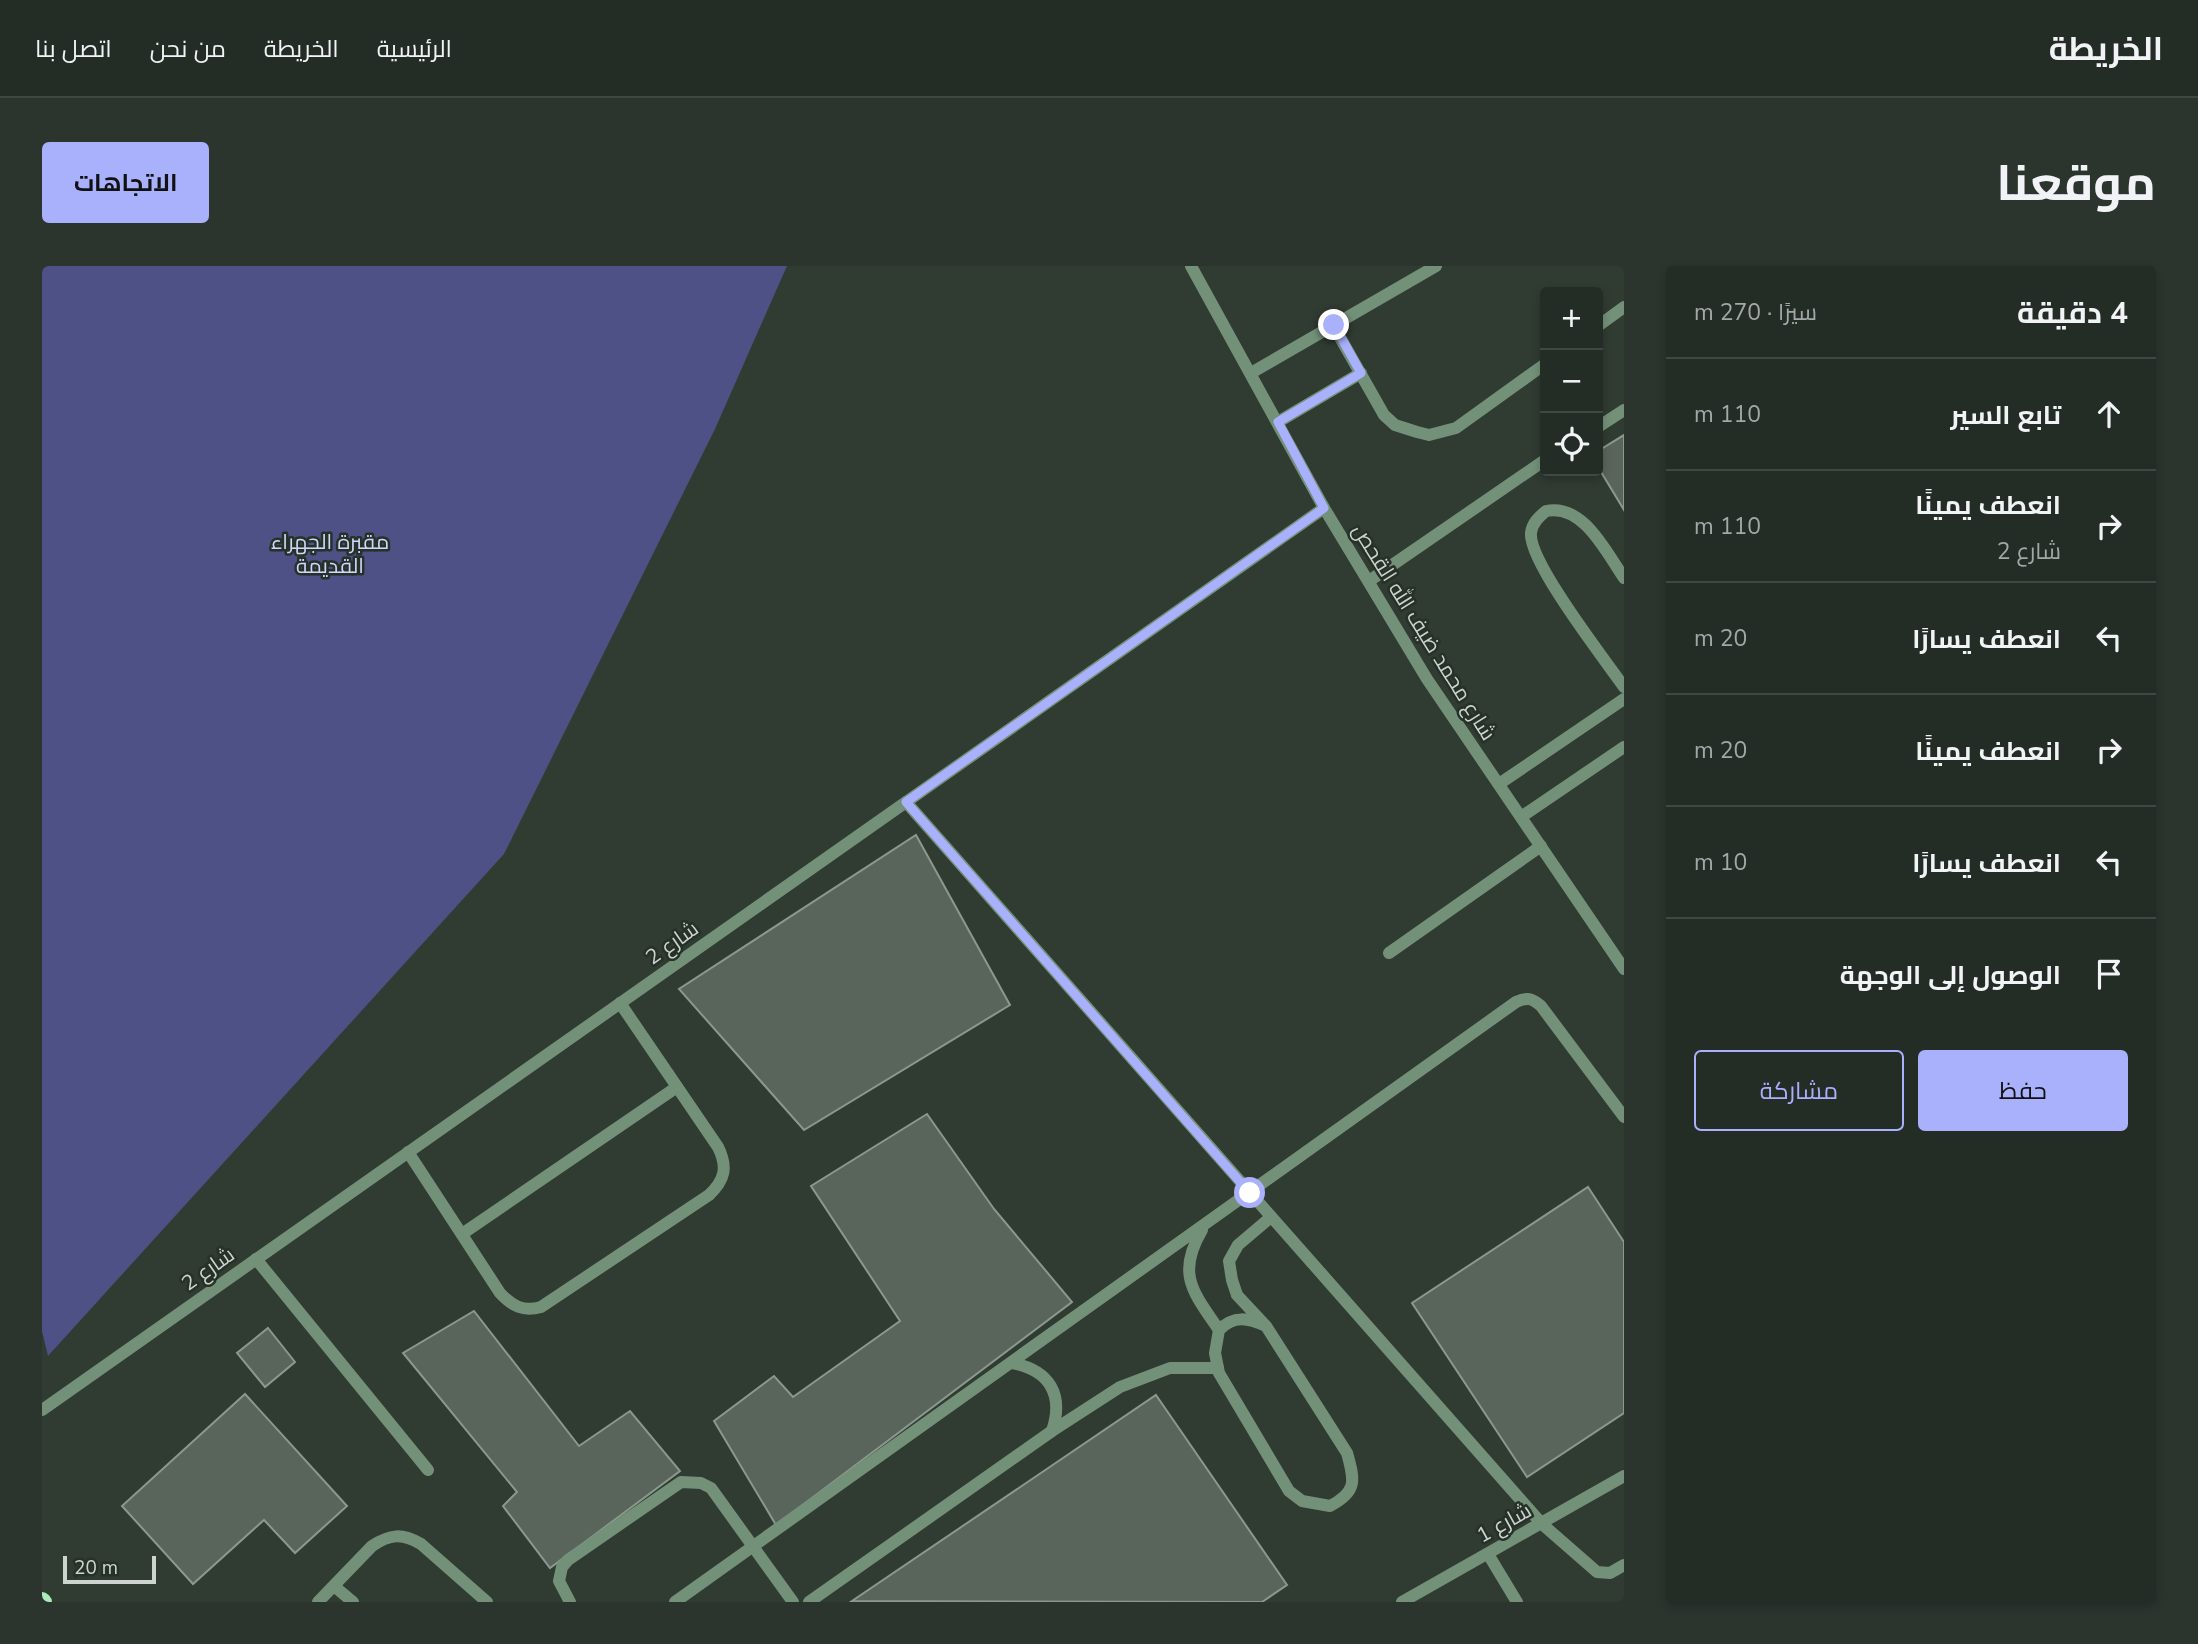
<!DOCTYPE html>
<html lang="ar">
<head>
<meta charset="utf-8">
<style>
  body { margin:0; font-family:"Nunito Sans",Cairo,sans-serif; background:#2c342e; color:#f1f3f6; direction:rtl }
  .controls { position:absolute; right:21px; top:21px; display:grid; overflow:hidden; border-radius:7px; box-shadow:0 4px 10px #0003 }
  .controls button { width:63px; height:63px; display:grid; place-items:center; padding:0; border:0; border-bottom:2px solid #414843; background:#242c26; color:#f1f3f6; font:35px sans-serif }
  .scale { position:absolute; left:21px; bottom:18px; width:93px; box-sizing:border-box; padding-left:7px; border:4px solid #cdd4cf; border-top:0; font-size:19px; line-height:24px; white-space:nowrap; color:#cdd4cf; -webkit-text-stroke:5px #263128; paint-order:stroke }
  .stop { position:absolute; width:21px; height:21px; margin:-16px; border:5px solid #a9b0fc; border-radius:50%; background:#fff }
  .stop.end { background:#a9b0fc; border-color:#fff; box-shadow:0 2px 7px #0008 }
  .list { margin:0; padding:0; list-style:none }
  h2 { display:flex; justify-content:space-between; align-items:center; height:91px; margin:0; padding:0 28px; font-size:30px }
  h2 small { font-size:23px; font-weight:400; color:#a3a7a7 }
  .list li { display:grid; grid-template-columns:46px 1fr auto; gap:21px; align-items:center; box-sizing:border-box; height:112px; padding:0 28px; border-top:2px solid #414843 }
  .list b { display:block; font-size:26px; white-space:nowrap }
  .list p { margin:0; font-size:23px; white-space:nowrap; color:#a3a7a7 }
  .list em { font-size:23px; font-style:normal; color:#a3a7a7 }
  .actions { display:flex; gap:14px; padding:21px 28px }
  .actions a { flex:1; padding:16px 0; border:2px solid #a9b0fc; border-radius:7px; text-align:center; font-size:24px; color:#a9b0fc }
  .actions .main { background:#a9b0fc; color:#111 }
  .icon { flex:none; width:38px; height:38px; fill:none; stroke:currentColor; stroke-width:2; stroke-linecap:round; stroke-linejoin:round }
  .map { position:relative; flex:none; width:1582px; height:1336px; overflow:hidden; direction:ltr; border-radius:7px }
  header { display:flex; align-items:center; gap:42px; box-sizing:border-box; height:98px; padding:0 35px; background:#242c26; border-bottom:2px solid #414843 }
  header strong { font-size:33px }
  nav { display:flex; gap:38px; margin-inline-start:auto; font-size:24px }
  .intro { display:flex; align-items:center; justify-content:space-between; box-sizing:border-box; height:168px; padding:0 42px }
  h1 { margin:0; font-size:49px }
  .button { padding:18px 32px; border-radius:7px; background:#a9b0fc; color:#111; font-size:24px; font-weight:700 }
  main { display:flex; gap:42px; padding:0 42px }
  aside { flex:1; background:#242c26; border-radius:7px; box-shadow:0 4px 10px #0003 }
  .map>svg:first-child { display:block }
  .green { fill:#4d5185 }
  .building { fill:#59655b; stroke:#8b988d; stroke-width:2 }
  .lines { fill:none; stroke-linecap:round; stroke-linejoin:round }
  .minor { stroke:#739179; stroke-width:12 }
  .major { stroke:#acebba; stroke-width:18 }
  .route { stroke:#a9b0fc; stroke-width:9 }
  .labels { text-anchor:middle; stroke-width:5; stroke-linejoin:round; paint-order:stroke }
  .park-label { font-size:21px; fill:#d0d6fe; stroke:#263128 }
  .street-label { font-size:21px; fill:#cdd4cf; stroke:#263128 }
</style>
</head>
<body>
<header>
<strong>الخريطة</strong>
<nav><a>الرئيسية</a><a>الخريطة</a><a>من نحن</a><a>اتصل بنا</a></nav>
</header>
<div class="intro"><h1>موقعنا</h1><a class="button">الاتجاهات</a></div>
<main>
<aside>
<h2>4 دقيقة<small>سيرًا · 270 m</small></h2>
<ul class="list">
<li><svg class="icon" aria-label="ahead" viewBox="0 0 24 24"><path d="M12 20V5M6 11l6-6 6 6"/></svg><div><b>تابع السير</b></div><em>110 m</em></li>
<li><svg class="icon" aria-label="right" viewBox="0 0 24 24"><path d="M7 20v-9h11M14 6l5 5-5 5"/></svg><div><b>انعطف يمينًا</b><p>شارع 2</p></div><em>110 m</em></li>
<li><svg class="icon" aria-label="left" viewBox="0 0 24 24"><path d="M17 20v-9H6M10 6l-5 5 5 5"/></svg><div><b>انعطف يسارًا</b></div><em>20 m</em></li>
<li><svg class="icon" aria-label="right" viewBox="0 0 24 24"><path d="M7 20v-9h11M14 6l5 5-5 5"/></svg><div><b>انعطف يمينًا</b></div><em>20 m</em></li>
<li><svg class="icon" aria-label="left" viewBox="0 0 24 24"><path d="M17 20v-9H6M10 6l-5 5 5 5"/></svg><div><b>انعطف يسارًا</b></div><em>10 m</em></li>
<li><svg class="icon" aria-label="arrive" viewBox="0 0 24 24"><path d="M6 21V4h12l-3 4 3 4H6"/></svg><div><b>الوصول إلى الوجهة</b></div></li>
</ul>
<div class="actions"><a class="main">حفظ</a><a>مشاركة</a></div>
</aside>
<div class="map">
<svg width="1582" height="1336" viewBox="0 0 1582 1336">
  <rect width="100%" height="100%" fill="#303b32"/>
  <polygon class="green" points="0,0 745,0 673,163 462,588 6,1090 0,1065"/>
  <g class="building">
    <polygon points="1582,169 1582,244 1556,201 1556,185"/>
    <polygon points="874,569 968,739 762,864 637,723"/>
    <polygon points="885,848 952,943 1030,1036 734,1259 672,1155 732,1110 751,1131 858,1055 769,920"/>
    <polygon points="1546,921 1582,976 1582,1147 1485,1211 1370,1037"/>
    <polygon points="432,1045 537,1180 588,1145 638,1205 508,1302 461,1240 475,1226 361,1087"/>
    <polygon points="226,1062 253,1096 223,1121 195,1087"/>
    <polygon points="203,1128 305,1240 253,1287 222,1254 151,1318 80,1240"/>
    <polygon points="1114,1129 1245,1319 1220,1336 810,1335"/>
  </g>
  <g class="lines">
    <g class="minor">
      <polyline points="1149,0 1282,242 1385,413 1582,703"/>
      <polyline points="1291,59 1342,149 1353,159 1375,166 1387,169 1414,162 1503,98"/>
      <polyline points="1556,60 1582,41"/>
      <polyline points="1209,107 1394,0"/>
      <polyline points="1236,156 1319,107"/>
      <polyline points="1556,161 1582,144"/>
      <path d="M1582,312C1564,286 1541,237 1504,245C1497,251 1490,257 1489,267C1486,295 1563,394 1582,421"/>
      <polyline points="1327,315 1503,194"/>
      <polyline points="1457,518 1582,433"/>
      <polyline points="864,536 1500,1258 1555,1306 1568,1307 1582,1299"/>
      <polyline points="1479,551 1582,481"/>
      <polyline points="1347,687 1499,580"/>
      <path d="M366,886L458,1027C470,1040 481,1046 499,1041L667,929C683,914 686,901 676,881L578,737"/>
      <path d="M1160,964C1134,1008 1151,1026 1177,1064"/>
      <polyline points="420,968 635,821"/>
      <polyline points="214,993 386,1204"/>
      <path d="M1224,1060C1206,1052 1192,1049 1177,1064L1173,1087L1177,1107L1247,1225L1260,1235L1288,1240C1315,1226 1313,1215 1305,1187L1224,1060L1195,1029L1190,1014L1187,995L1196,979L1229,951"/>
      <path d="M970,1097C1008,1104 1022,1129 1010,1165"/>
      <polyline points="0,1144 1282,242"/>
      <polyline points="1446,1288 1475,1336"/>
      <polyline points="292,1320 311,1336"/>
      <path d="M276,1336L330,1280C348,1268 360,1267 379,1278L445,1336"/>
      <polyline points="528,1336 517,1315 520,1301 526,1294 639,1216 659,1217 669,1222 751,1336"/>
      <path d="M633,1336L1474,736C1485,731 1490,732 1499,740L1582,851"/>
      <polyline points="767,1336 1010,1165 1078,1121 1128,1102 1176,1102"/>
      <polyline points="1360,1336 1582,1210"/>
    </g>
    <polyline class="major" points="0,1335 1,1336"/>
  </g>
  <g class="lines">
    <polyline class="route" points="1208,927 864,536 1282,242 1236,156 1319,107 1292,59"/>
  </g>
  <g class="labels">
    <g class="park-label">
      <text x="288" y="283">مقبرة الجهراء<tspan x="288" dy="24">القديمة</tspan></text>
    </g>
    <g class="street-label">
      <text transform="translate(1382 366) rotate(58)" y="7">شارع محمد ضيف الله القحص</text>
      <text transform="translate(630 677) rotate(-35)" y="7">شارع 2</text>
      <text transform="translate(166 1003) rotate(-35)" y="7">شارع 2</text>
      <text transform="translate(1462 1257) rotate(-29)" y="7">شارع 1</text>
    </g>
  </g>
</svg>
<div class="controls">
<button>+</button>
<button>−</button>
<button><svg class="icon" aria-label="locate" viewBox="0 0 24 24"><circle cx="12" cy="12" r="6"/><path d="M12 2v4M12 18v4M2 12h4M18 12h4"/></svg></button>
</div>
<div class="scale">20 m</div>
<div class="stop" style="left:1208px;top:927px"></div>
<div class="stop end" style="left:1292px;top:59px"></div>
</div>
</main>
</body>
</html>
